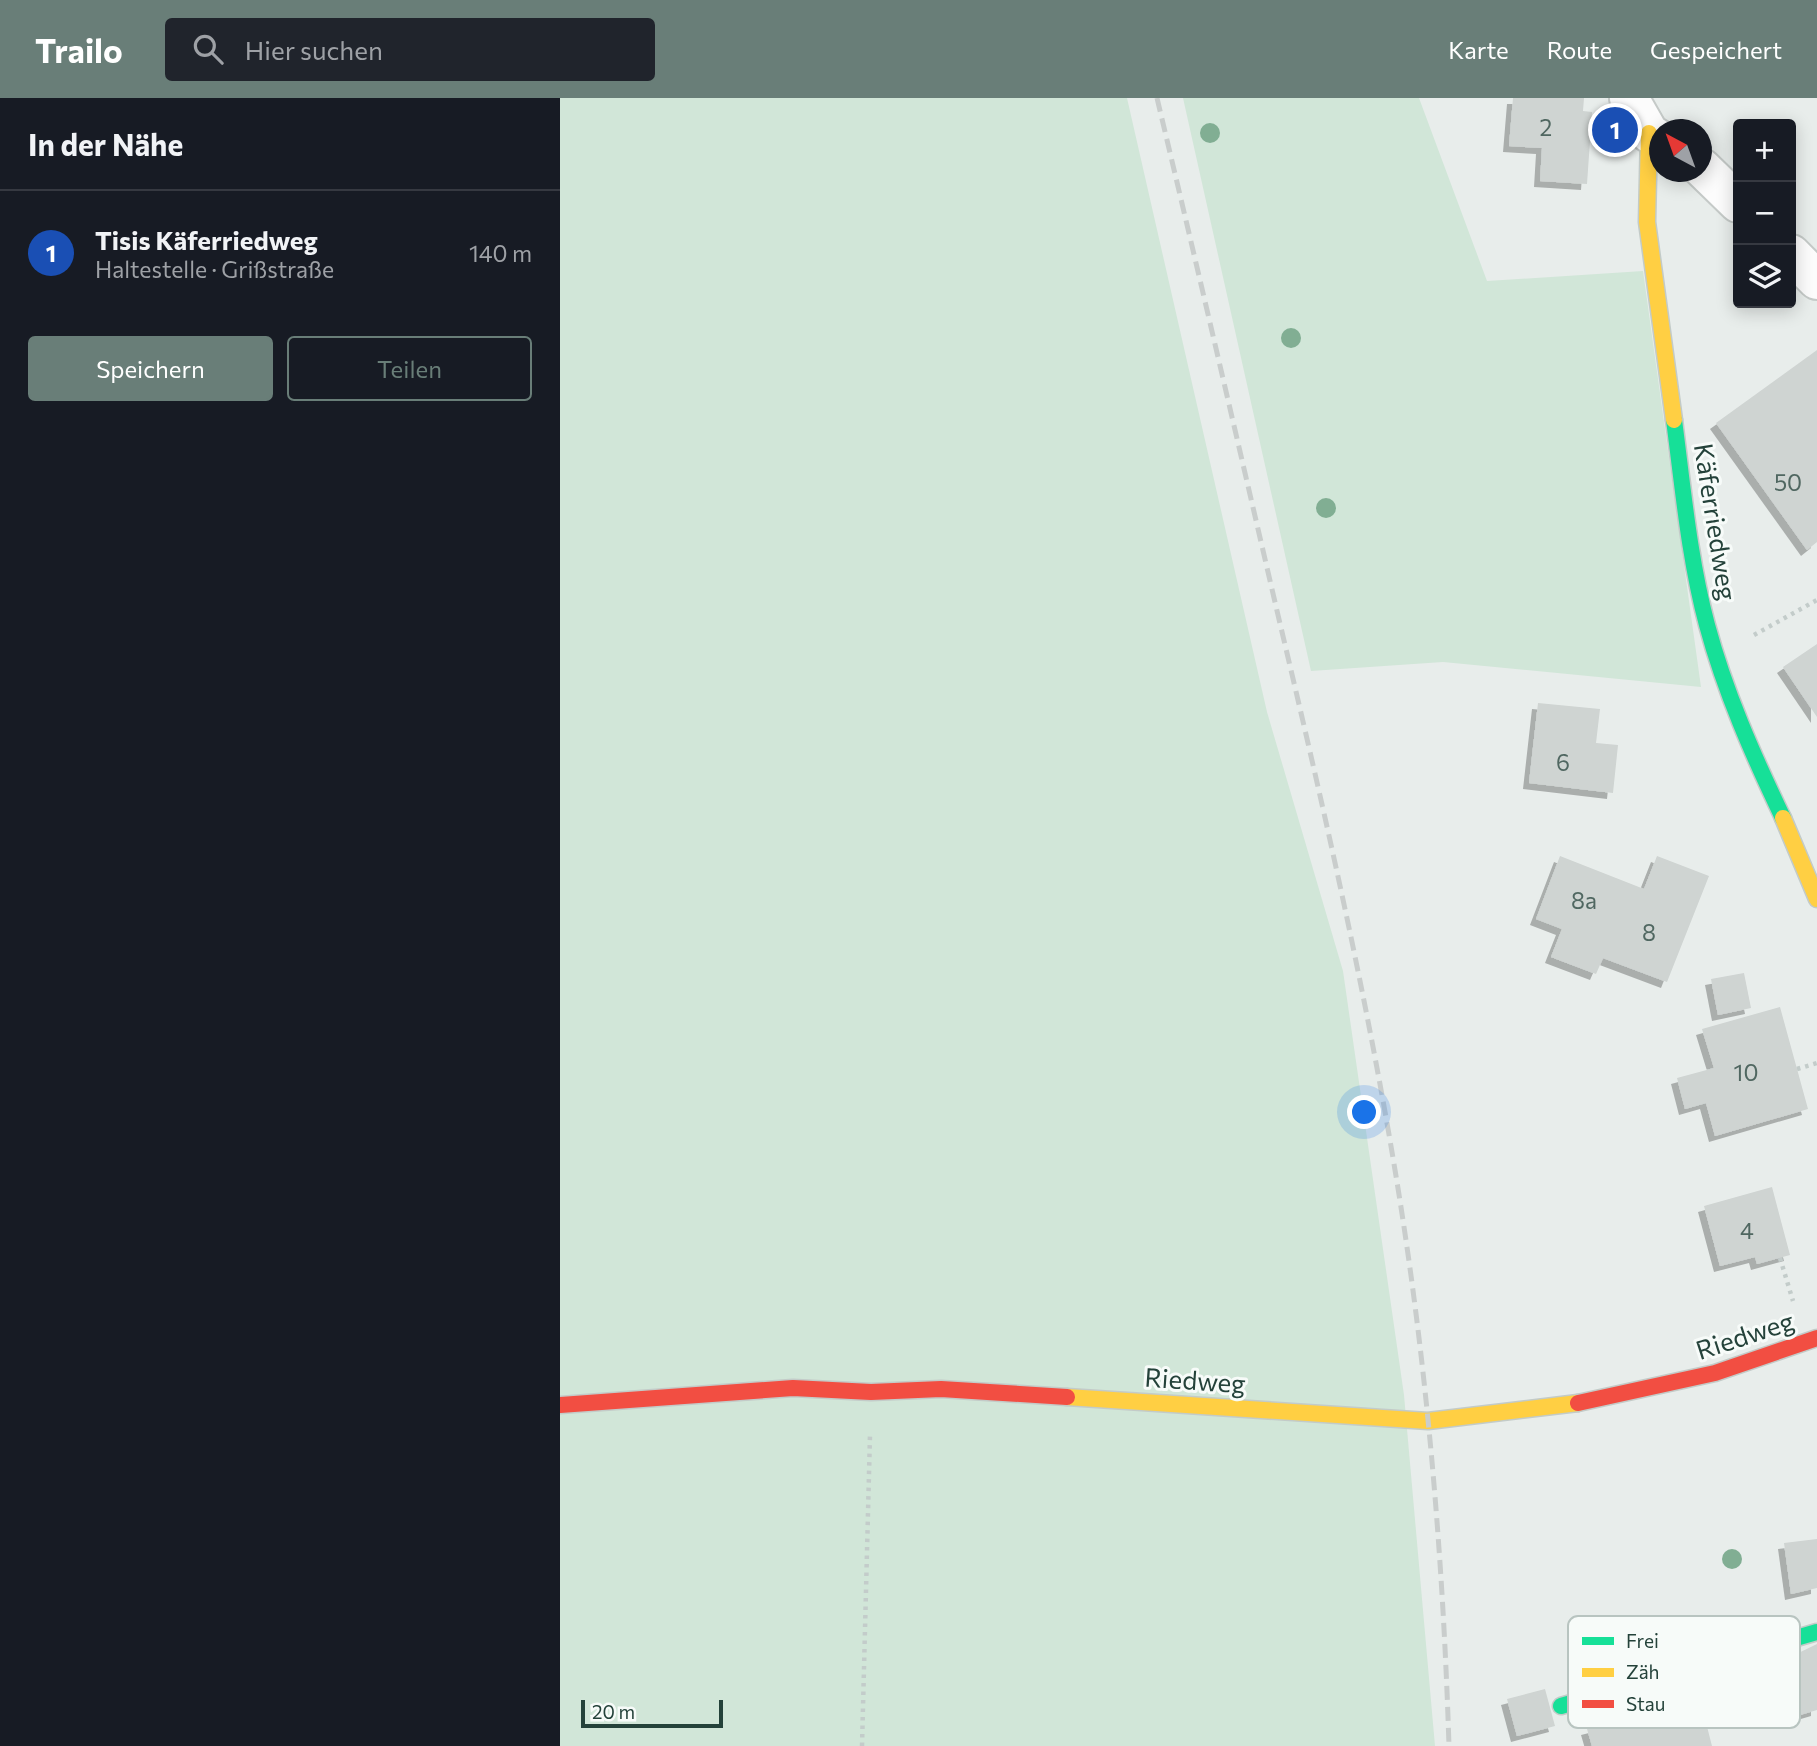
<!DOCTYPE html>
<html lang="de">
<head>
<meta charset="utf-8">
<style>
  body { margin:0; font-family:Commissioner,sans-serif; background:#20242c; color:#f1f3f6 }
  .controls { position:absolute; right:21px; top:21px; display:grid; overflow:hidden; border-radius:7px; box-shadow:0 4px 18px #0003 }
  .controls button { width:63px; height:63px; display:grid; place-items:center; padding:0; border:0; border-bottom:2px solid #363941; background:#171b24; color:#f1f3f6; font:35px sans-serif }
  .compass { position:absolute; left:1089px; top:21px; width:63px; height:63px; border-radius:50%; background:#171b24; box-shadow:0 4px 18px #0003; rotate:319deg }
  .scale { position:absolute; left:21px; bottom:18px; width:142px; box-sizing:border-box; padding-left:7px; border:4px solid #24423a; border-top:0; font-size:19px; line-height:24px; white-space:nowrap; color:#24423a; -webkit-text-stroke:5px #f7fbf9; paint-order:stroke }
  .you { position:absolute; left:805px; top:1015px; width:24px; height:24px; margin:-18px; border:5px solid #fff; border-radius:50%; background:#1a73e8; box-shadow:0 0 0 10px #1a73e833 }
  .badge { display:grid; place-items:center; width:46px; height:46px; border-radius:50%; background:#697e78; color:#fff; font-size:23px; font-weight:700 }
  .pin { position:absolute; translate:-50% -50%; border:4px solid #fff; box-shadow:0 2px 7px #0006 }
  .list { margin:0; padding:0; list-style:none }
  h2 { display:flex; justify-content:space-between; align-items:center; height:91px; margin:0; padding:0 28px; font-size:30px }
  h2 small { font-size:23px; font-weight:400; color:#9ea1a6 }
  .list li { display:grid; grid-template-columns:46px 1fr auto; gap:21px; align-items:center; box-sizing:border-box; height:126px; padding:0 28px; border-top:2px solid #363941 }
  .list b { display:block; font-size:26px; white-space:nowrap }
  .list p { margin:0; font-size:23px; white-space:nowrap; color:#9ea1a6 }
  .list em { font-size:23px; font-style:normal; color:#9ea1a6 }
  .actions { display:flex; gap:14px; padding:21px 28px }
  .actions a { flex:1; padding:16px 0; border:2px solid #697e78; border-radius:7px; text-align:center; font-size:24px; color:#697e78 }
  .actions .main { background:#697e78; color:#fff }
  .icon { flex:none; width:38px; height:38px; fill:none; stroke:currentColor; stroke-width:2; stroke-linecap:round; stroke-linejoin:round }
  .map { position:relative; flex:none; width:1257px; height:1648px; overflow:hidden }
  header { display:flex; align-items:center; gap:42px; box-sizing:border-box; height:98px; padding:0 35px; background:#697e78; color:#fff }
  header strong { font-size:33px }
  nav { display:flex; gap:38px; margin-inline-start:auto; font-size:24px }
  .search { width:490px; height:63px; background:#20242c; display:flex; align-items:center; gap:18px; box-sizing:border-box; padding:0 24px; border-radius:7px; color:#9ea1a6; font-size:26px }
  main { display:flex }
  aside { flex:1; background:#171b24 }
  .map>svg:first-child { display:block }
  .green { fill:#d1e6d8 }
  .building { fill:#cfd4d2; filter:url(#shadow) }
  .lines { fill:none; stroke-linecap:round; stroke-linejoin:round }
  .street-casing { stroke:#c5cac8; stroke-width:42 }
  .fast-casing { stroke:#c3cbc8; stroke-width:19 }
  .slow-casing { stroke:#c3cbc8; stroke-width:19 }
  .jam-casing { stroke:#c3cbc8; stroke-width:19 }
  .path { stroke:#c3ccca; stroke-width:4.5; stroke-dasharray:3.5 5; stroke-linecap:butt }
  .street { stroke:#fcfcfc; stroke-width:38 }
  .fast { stroke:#16e098; stroke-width:16 }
  .slow { stroke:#ffcf43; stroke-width:16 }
  .jam { stroke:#f24e42; stroke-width:16 }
  .rail { stroke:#c9cdcc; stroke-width:5; stroke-dasharray:14 7; stroke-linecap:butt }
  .tree { fill:#81ae93 }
  .labels { text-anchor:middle; stroke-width:6; stroke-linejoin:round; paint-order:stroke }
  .number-label { font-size:23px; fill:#506761 }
  .street-label { font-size:26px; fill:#24423a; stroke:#f7fbf9 }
  .key { fill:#f7fbf9; stroke:#b8c4c0; stroke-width:2 }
  .key-label { font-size:19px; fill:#24423a }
</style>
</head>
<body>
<header>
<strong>Trailo</strong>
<div class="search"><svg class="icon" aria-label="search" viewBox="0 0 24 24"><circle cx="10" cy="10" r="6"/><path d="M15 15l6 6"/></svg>Hier suchen</div>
<nav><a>Karte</a><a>Route</a><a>Gespeichert</a></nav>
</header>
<main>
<aside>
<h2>In der Nähe<small></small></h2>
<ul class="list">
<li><span class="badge" style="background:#1a4fb4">1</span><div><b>Tisis Käferriedweg</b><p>Haltestelle · Grißstraße</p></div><em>140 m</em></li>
</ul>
<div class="actions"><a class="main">Speichern</a><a>Teilen</a></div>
</aside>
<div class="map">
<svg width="1257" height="1648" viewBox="0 0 1257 1648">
  <defs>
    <filter id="shadow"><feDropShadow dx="-6" dy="6" stdDeviation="0" flood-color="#0004"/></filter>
  </defs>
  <rect width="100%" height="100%" fill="#e8edeb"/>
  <g class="green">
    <polygon points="0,0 567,0 707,614 783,873 844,1297 875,1648 0,1648"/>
    <polygon points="623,0 859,0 927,183 1083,173 1141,589 883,564 751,573"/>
  </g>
  <g class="building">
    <polygon points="953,0 1024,0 1023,13 1032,14 1027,86 980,83 982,50 949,48"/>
    <polygon points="1257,252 1257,444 1247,452 1156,325"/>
    <polygon points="1257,546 1257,619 1223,569"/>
    <polygon points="978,605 1040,611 1036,645 1058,647 1053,695 969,685"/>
    <polygon points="1000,758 1084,791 1097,758 1149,778 1107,884 1043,860 1036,876 991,859 1002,831 976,821"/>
    <polygon points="1184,875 1191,910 1158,917 1151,881"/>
    <polygon points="1220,909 1248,1011 1155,1038 1146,1005 1125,1011 1117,980 1154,970 1142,931"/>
    <polygon points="1212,1089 1230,1157 1197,1166 1195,1159 1160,1168 1144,1108"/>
    <polygon points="1257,1441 1257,1490 1231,1496 1224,1445"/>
    <polygon points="1257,1546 1257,1612 1240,1617 1226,1561"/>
    <polygon points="1134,1578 1152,1648 1032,1648 1027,1631 1067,1621 1061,1596"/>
    <polygon points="985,1591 995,1628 957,1638 947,1601"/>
  </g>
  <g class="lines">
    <g class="street-casing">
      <g id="street">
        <polyline points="1069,0 1089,35 1100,42"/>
        <polyline points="1142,70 1178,105"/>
        <polyline points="1231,156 1257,182"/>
      </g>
    </g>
    <g class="fast-casing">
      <g id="fast">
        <path d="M1114,322C1123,390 1129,460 1147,527C1165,594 1193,657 1223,720"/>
        <polyline points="1001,1608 1257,1534"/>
      </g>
    </g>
    <g class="slow-casing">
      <g id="slow">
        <polyline points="1089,35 1087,124 1114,322"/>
        <polyline points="1223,720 1257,801"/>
        <polyline points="507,1299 868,1323 1018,1305"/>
      </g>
    </g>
    <g class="jam-casing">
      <g id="jam">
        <polyline points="1018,1305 1155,1275 1257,1240"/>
        <polyline points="0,1307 233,1290 311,1294 381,1291 507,1299"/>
      </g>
    </g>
    <g class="path">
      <polyline points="1194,537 1257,502"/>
      <polyline points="1237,971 1257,965"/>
      <polyline points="1220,1160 1233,1203"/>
      <polyline points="302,1648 310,1337"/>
    </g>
    <use href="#street" class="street"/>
    <use href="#fast" class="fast"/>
    <use href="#slow" class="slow"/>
    <use href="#jam" class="jam"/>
    <path class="rail" d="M597,0C638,172 678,345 718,517C762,703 805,889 836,1078C867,1266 883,1458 889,1648"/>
  </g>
  <g class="tree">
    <circle cx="650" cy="35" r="10"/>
    <circle cx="731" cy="240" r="10"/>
    <circle cx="766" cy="410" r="10"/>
    <circle cx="1172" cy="1461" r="10"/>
  </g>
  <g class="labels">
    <g class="number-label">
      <text x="986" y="38">2</text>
      <text x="1228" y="393">50</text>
      <text x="1003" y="673">6</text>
      <text x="1024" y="811">8a</text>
      <text x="1089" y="843">8</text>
      <text x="1186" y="983">10</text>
      <text x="1187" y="1141">4</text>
    </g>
    <g class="street-label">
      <text transform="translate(1155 424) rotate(81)" y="9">Käferriedweg</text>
      <text transform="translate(1185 1238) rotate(-18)" y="9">Riedweg</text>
      <text transform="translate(635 1283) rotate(4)" y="9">Riedweg</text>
    </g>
  </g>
  <rect x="1008" y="1518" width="232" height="112" rx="10" class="key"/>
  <rect x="1022" y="1539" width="32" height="8" fill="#16e098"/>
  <rect x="1022" y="1570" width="32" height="9" fill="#ffcf43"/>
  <rect x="1022" y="1602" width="32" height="8" fill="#f24e42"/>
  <g class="key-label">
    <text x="1066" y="1550">Frei</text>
    <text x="1066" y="1581">Zäh</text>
    <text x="1066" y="1613">Stau</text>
  </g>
</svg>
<div class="controls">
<button>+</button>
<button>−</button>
<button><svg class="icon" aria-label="layers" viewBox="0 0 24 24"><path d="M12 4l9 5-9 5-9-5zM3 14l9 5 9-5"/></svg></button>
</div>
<svg class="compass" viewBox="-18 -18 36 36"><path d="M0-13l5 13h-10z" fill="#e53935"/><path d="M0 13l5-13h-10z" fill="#9ea1a6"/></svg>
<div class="scale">20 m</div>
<div class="you"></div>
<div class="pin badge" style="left:1055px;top:32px;background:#1a4fb4">1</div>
</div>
</main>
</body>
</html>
